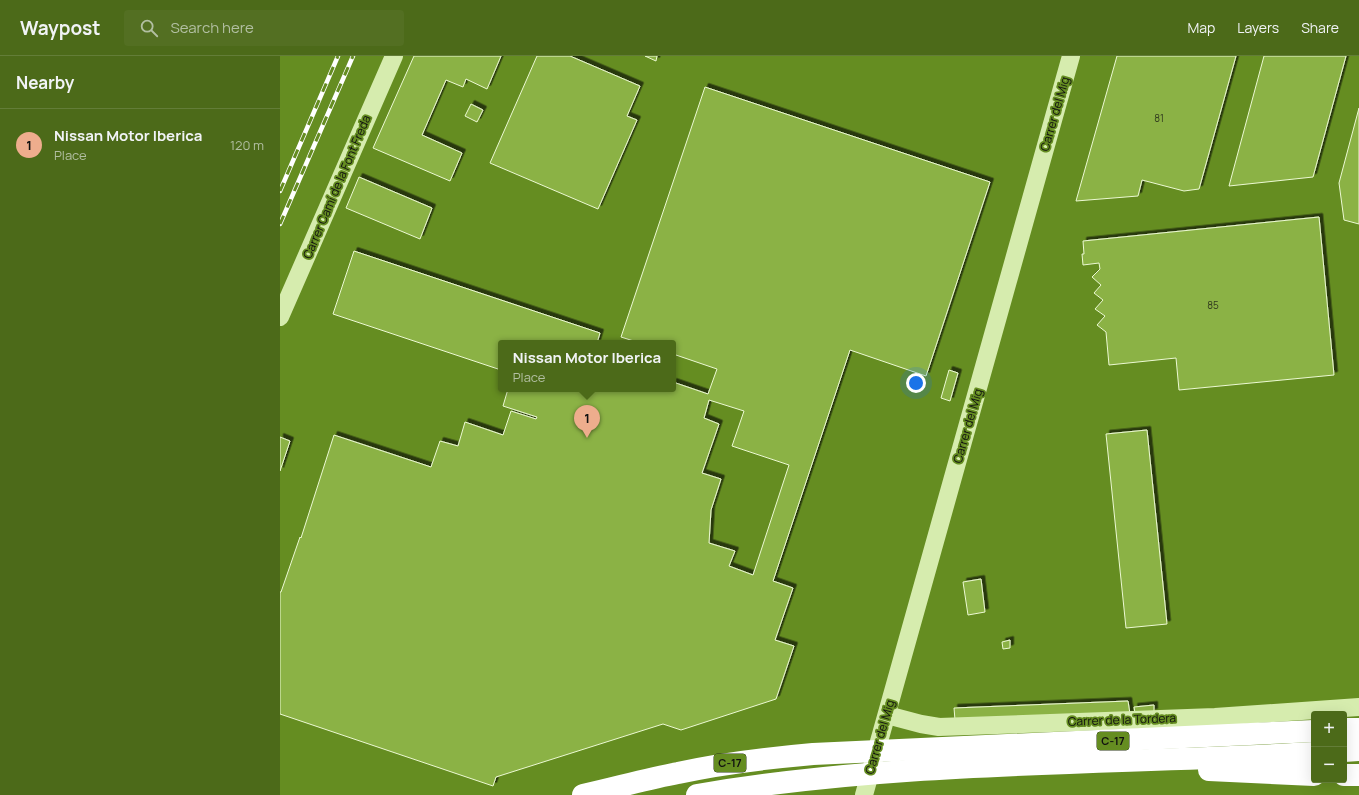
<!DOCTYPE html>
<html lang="en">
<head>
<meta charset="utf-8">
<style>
  body { margin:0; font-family:Manrope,sans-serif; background:#536f22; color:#f1f3f6 }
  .controls { position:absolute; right:12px; bottom:12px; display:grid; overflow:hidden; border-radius:4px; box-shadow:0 4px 16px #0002 }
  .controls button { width:36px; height:36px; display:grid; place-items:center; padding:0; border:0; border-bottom:1px solid #637d38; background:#4c6a19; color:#f1f3f6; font:20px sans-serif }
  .you { position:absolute; left:636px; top:327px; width:14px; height:14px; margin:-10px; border:3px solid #fff; border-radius:50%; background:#1a73e8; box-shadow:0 0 0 6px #1a73e833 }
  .badge { display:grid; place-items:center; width:26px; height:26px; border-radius:50%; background:#eead8d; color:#111; font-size:13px; font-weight:700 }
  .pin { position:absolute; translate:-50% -33px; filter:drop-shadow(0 1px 2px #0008) }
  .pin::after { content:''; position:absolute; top:21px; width:14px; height:12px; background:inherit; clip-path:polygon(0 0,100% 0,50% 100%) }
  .popup { position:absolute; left:218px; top:284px; width:178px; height:52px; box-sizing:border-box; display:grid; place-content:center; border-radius:4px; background:#4c6a19; filter:drop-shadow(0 1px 3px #0005); font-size:13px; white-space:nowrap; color:#b2bfa2 }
  .popup b { font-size:15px; color:#f1f3f6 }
  .popup::after { content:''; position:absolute; left:50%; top:100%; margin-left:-8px; border:8px solid transparent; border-top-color:#4c6a19 }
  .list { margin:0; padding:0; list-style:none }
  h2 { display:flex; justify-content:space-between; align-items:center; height:52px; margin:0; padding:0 16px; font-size:17px }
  h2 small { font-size:13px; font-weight:400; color:#b2bfa2 }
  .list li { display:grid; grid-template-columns:26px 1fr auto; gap:12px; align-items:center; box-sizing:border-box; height:72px; padding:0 16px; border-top:1px solid #637d38 }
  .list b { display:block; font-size:15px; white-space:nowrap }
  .list p { margin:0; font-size:13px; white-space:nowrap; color:#b2bfa2 }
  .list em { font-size:13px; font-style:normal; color:#b2bfa2 }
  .icon { flex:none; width:22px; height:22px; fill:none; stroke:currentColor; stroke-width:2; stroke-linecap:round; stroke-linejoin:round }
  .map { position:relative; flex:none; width:1079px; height:739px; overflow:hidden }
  header { display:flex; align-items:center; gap:24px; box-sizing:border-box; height:56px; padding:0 20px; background:#4c6a19; border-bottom:1px solid #637d38 }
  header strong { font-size:19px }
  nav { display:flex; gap:22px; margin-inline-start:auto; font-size:14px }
  .search { width:280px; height:36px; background:#536f22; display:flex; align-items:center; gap:10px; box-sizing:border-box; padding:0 14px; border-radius:4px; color:#b2bfa2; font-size:15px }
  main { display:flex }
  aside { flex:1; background:#4c6a19 }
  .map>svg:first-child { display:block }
  .building { fill:#8bb245; stroke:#ecf9d3; fill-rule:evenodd; filter:url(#shadow) }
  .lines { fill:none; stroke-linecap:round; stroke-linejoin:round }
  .street { stroke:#d6ecae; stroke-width:18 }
  .highway { stroke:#fff; stroke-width:22 }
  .rail-casing { stroke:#fff; stroke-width:4.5 }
  .rail { stroke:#658d21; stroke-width:3; stroke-dasharray:9; stroke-linecap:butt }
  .labels { text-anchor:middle; stroke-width:3.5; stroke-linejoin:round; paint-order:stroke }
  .number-label { font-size:10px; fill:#30391e }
  .shield { fill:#658d21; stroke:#2a3616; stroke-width:1 }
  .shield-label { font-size:11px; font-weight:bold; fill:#111 }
  .street-label { font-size:12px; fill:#111; stroke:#658d21 }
</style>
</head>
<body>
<header>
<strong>Waypost</strong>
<div class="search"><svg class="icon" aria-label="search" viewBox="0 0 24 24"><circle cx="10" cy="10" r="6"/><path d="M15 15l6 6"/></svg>Search here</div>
<nav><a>Map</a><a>Layers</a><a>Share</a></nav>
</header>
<main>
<aside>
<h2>Nearby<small></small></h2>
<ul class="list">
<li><span class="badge">1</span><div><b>Nissan Motor Iberica</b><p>Place</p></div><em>120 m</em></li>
</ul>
</aside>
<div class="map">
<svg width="1079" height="739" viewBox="0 0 1079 739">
  <defs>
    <filter id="shadow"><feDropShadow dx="3.5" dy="-3.5" stdDeviation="0" flood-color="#0009"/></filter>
  </defs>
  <rect width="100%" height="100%" fill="#658d21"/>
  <g class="building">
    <polygon points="134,0 221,0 207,33 186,23 183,31 166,24 142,79 182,97 170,125 93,92"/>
    <polygon points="257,0 290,0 360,30 347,60 357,64 318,153 210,107"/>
    <polygon points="365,0 377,0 376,5"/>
    <polygon points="837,0 956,0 919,133 904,135 862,124 858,140 796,145"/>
    <polygon points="984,0 1066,0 1033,121 949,130"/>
    <path d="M425,31L710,126L646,320L570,294L493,525L513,532L495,584L514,590L496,643L401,674L383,668L216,721L213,730L0,658V536H1L20,481L21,482L54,379L151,411L160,385L178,390L185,366L223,379L231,355L256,363L257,361L223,350L228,333H393V326L428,338L437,313L393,298V287H360L341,281ZM429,344L464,355L452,390L509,409L473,519L449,510L455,495L429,487L431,454L441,423L422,417L439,368L424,362Z"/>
    <polygon points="191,48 203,54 197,66 185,60"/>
    <polygon points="1079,52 1079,168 1064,164 1059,127"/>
    <polygon points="79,121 152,152 140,183 66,152"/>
    <polygon points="1039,161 1054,319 899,334 896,302 829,309 826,276 817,269 825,260 815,253 823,244 814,237 821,229 812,221 820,213 819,207 803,209 802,198 804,198 803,185"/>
    <polygon points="74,195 320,277 317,287 221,287 221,314 53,258"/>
    <polygon points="669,314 678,317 670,345 661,342"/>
    <polygon points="867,374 887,568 846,572 826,378"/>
    <polygon points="0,381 10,385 0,415"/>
    <polygon points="701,523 705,556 688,559 683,526"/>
    <polygon points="730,584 730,592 723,593 722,586"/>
    <polygon points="848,645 850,658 675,664 674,652"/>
    <polygon points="874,649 874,656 855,657 854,651"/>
  </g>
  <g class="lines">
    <g class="street">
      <polyline points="0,261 114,0"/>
      <polyline points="607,659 641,668 659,671 935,661 1079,651"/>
      <polyline points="584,739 791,0"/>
    </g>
    <g class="highway">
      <polyline points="1064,673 1079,673"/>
      <polyline points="1064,695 1079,694"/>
      <polyline points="929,714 1034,719"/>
      <polyline points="1064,719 1079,719"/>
      <path d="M303,739C335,732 366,723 398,717C443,707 488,702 533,698L1034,675"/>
      <path d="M417,739C621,704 829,709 1034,697"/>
    </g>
    <g class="rail-casing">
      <g id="rail">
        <polyline points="0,135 58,0"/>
        <polyline points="0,168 73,0"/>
      </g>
    </g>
    <use href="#rail" class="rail"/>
  </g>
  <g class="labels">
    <g class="number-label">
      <text x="879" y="66">81</text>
      <text x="933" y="253">85</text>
    </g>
    <g class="shield">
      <rect x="817" y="676" width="32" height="18" rx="3"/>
      <rect x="434" y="698" width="32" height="18" rx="3"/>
    </g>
    <g class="shield-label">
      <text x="833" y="689">C-17</text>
      <text x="450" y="711">C-17</text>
    </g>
    <g class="street-label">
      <text transform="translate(775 58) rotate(-74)" y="4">Carrer del Mig</text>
      <text transform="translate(57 131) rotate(-67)" y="4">Carrer Camí de la Font Freda</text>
      <text transform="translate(688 370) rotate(-74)" y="4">Carrer del Mig</text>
      <text transform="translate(842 664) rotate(-2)" y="4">Carrer de la Tordera</text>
      <text transform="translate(600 681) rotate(-74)" y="4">Carrer del Mig</text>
    </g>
  </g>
</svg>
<div class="controls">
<button>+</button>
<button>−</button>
</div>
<div class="you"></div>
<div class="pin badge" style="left:307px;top:382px">1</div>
<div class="popup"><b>Nissan Motor Iberica</b>Place</div>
</div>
</main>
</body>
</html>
